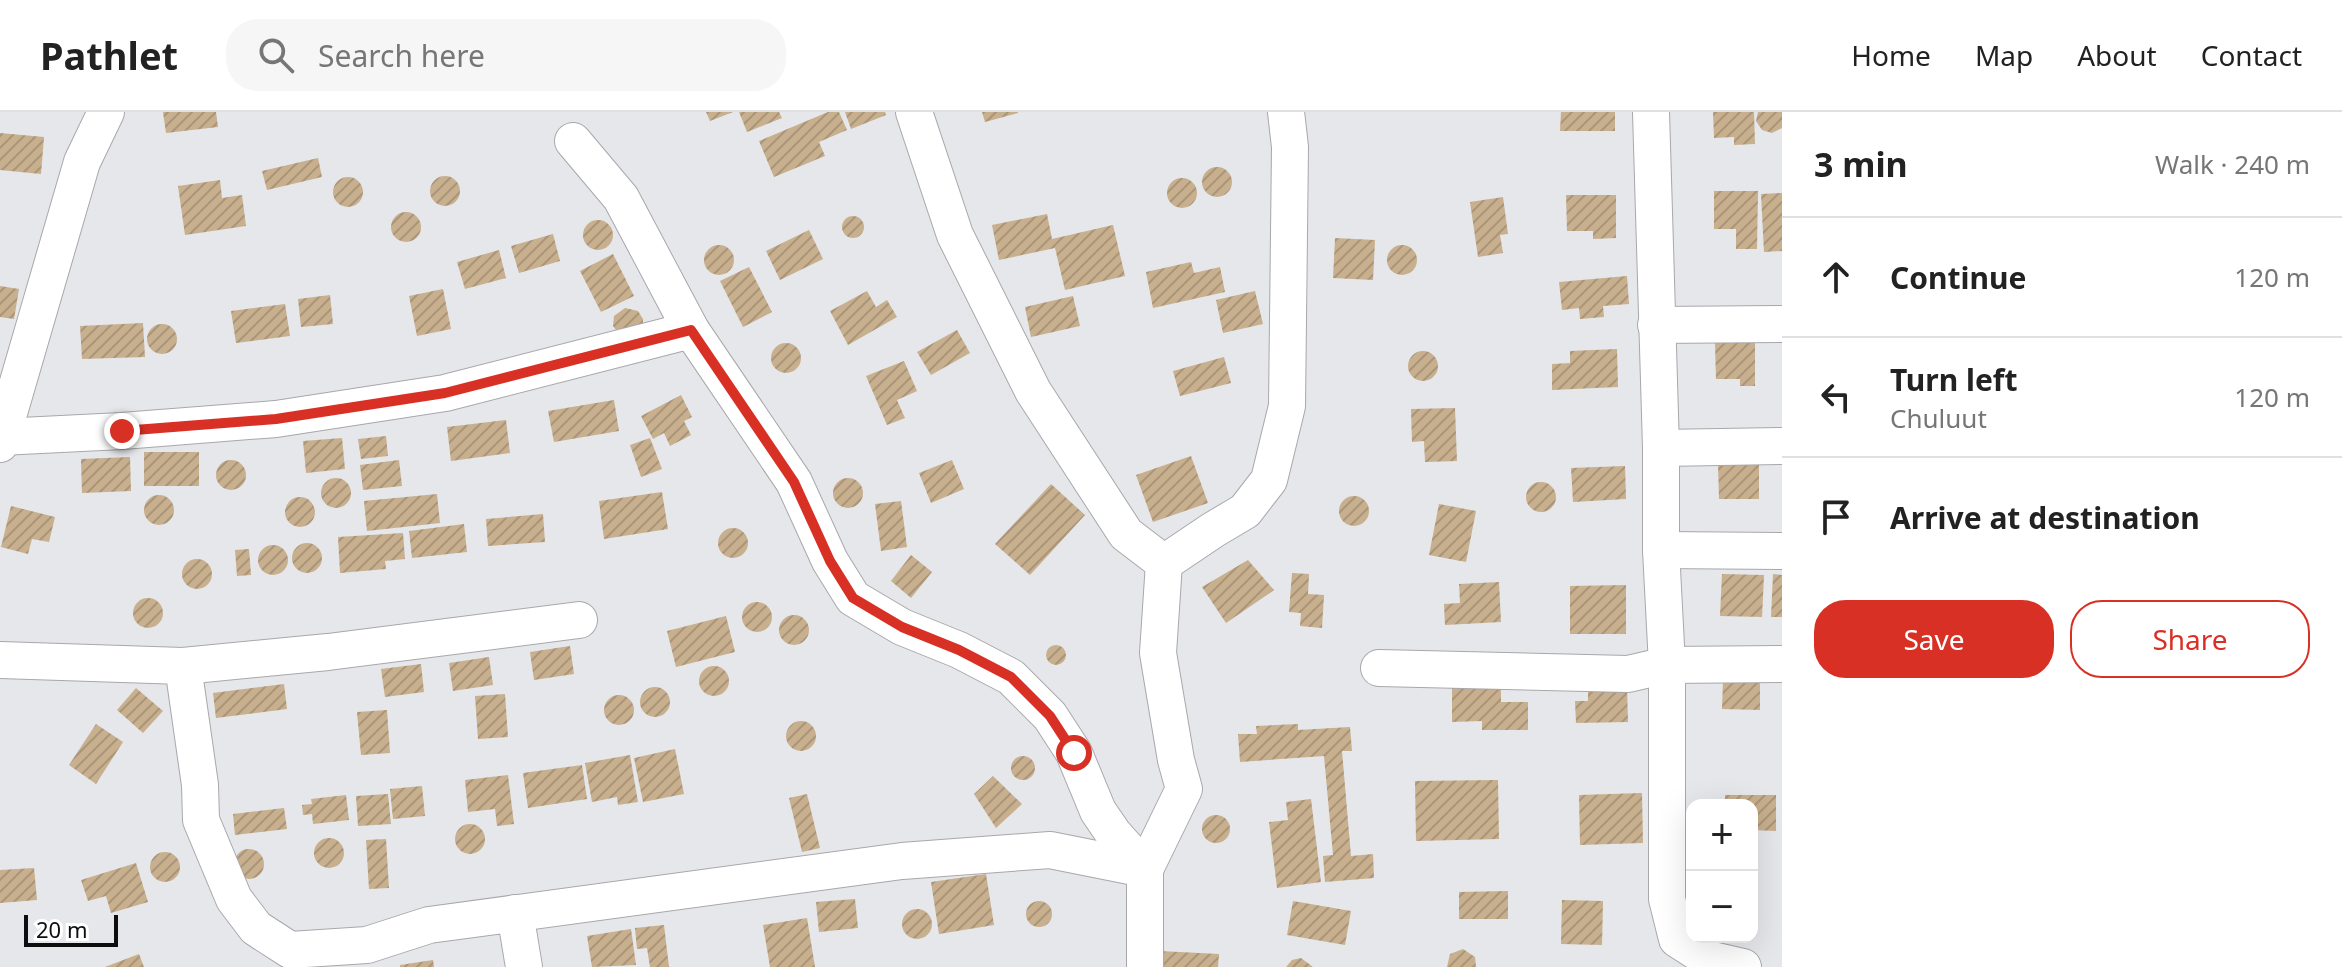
<!DOCTYPE html>
<html lang="en">
<head>
<meta charset="utf-8">
<style>
  body { margin:0; font-family:"Noto Sans",sans-serif; background:#f6f6f6; color:#222 }
  .controls { position:absolute; right:24px; bottom:24px; display:grid; overflow:hidden; border-radius:16px; box-shadow:0 8px 32px #0002 }
  .controls button { width:72px; height:72px; display:grid; place-items:center; padding:0; border:0; border-bottom:2px solid #e0e0e0; background:#fff; color:#222; font:40px sans-serif }
  .scale { position:absolute; left:24px; bottom:20px; width:94px; box-sizing:border-box; padding-left:8px; border:4px solid #0e0e0f; border-top:0; font-size:22px; line-height:28px; white-space:nowrap; color:#0e0e0f; -webkit-text-stroke:6px #fff; paint-order:stroke }
  .stop { position:absolute; width:24px; height:24px; margin:-18px; border:6px solid #d93025; border-radius:50%; background:#fff }
  .stop.end { background:#d93025; border-color:#fff; box-shadow:0 2px 8px #0008 }
  .list { margin:0; padding:0; list-style:none }
  h2 { display:flex; justify-content:space-between; align-items:center; height:104px; margin:0; padding:0 32px; font-size:34px }
  h2 small { font-size:26px; font-weight:400; color:#767676 }
  .list li { display:grid; grid-template-columns:52px 1fr auto; gap:24px; align-items:center; box-sizing:border-box; height:120px; padding:0 32px; border-top:2px solid #e0e0e0 }
  .list b { display:block; font-size:30px; white-space:nowrap }
  .list p { margin:0; font-size:26px; white-space:nowrap; color:#767676 }
  .list em { font-size:26px; font-style:normal; color:#767676 }
  .actions { display:flex; gap:16px; padding:24px 32px }
  .actions a { flex:1; padding:18px 0; border:2px solid #d93025; border-radius:32px; text-align:center; font-size:28px; color:#d93025 }
  .actions .main { background:#d93025; color:#fff }
  .icon { flex:none; width:44px; height:44px; fill:none; stroke:currentColor; stroke-width:2; stroke-linecap:round; stroke-linejoin:round }
  .map { position:relative; flex:none; width:1782px; height:855px; overflow:hidden }
  header { display:flex; align-items:center; gap:48px; box-sizing:border-box; height:112px; padding:0 40px; background:#fff; border-bottom:2px solid #e0e0e0 }
  header strong { font-size:38px }
  nav { display:flex; gap:44px; margin-inline-start:auto; font-size:28px }
  .search { width:560px; height:72px; background:#f6f6f6; display:flex; align-items:center; gap:20px; box-sizing:border-box; padding:0 28px; border-radius:32px; color:#767676; font-size:30px }
  main { display:flex }
  aside { flex:1; background:#fff }
  .map>svg:first-child { display:block }
  .building { fill:url(#building-hatch) }
  .lines { fill:none; stroke-linecap:round; stroke-linejoin:round }
  .minor-casing { stroke:#a8a8ac; stroke-width:38 }
  .minor { stroke:#fff; stroke-width:36 }
  .route { stroke:#d93025; stroke-width:10 }
</style>
</head>
<body>
<header>
<strong>Pathlet</strong>
<div class="search"><svg class="icon" aria-label="search" viewBox="0 0 24 24"><circle cx="10" cy="10" r="6"/><path d="M15 15l6 6"/></svg>Search here</div>
<nav><a>Home</a><a>Map</a><a>About</a><a>Contact</a></nav>
</header>
<main>
<div class="map">
<svg width="1782" height="855" viewBox="0 0 1782 855">
  <defs>
    <pattern id="building-hatch" width="6" height="6" patternUnits="userSpaceOnUse" patternTransform="scale(2)"><rect width="6" height="6" fill="#c8af8d"/><path d="M-1 1l2-2M0 6l6-6M5 7l2-2" fill="none" stroke="#ab9578"/></pattern>
  </defs>
  <rect width="100%" height="100%" fill="#e6e7ea"/>
  <g class="building">
    <polygon points="163,0 216,0 218,15 166,21"/>
    <polygon points="706,0 733,0 710,9"/>
    <polygon points="739,0 779,0 782,6 747,20"/>
    <polygon points="828,0 839,0 847,18 819,30 825,44 774,65 759,29"/>
    <polygon points="845,0 885,0 886,3 851,17"/>
    <polygon points="982,0 1018,0 1018,1 985,10"/>
    <polygon points="1561,0 1615,0 1615,19 1560,19"/>
    <polygon points="1713,0 1754,0 1755,32 1734,33 1734,25 1714,26"/>
    <polygon points="1758,0 1782,0 1782,16 1772,21 1762,18 1756,9"/>
    <polygon points="0,21 44,25 41,62 0,58"/>
    <polygon points="318,46 322,65 267,78 262,59"/>
    <circle cx="1217" cy="70" r="15"/>
    <circle cx="445" cy="79" r="15"/>
    <circle cx="348" cy="80" r="15"/>
    <circle cx="1182" cy="81" r="15"/>
    <polygon points="220,68 222,86 242,83 246,114 185,123 178,74"/>
    <polygon points="1714,79 1758,79 1757,137 1736,137 1736,117 1714,117"/>
    <polygon points="1782,81 1782,139 1764,140 1761,82"/>
    <polygon points="1566,83 1616,83 1616,126 1593,127 1593,119 1567,119"/>
    <polygon points="1503,85 1508,122 1500,123 1503,141 1478,145 1470,90"/>
    <circle cx="406" cy="115" r="15"/>
    <polygon points="1047,102 1052,127 1113,113 1125,164 1065,178 1055,136 999,148 992,113"/>
    <circle cx="853" cy="115" r="11"/>
    <circle cx="598" cy="123" r="15"/>
    <polygon points="809,118 823,147 780,168 766,139"/>
    <polygon points="553,122 560,149 519,161 511,134"/>
    <polygon points="1335,126 1375,128 1373,168 1333,166"/>
    <circle cx="719" cy="148" r="15"/>
    <circle cx="1402" cy="148" r="15"/>
    <polygon points="499,138 506,166 465,177 457,150"/>
    <polygon points="613,142 634,184 601,200 580,159"/>
    <polygon points="1191,150 1194,161 1220,155 1225,180 1153,196 1146,160"/>
    <polygon points="749,155 772,200 743,215 720,169"/>
    <polygon points="1627,164 1629,192 1603,194 1604,205 1580,207 1579,196 1562,198 1559,170"/>
    <polygon points="0,174 19,177 14,207 0,205"/>
    <polygon points="443,177 451,217 417,224 409,184"/>
    <polygon points="867,179 876,195 887,188 897,205 848,233 830,199"/>
    <polygon points="1255,179 1263,212 1223,221 1216,188"/>
    <polygon points="330,183 333,212 301,215 298,187"/>
    <polygon points="1073,184 1080,214 1031,225 1025,195"/>
    <polygon points="285,192 290,224 236,231 231,199"/>
    <polygon points="625,196 638,199 643,207 643,213 619,222 613,214 614,204"/>
    <polygon points="143,211 145,245 82,247 80,214"/>
    <circle cx="162" cy="227" r="15"/>
    <polygon points="957,218 970,241 931,263 917,240"/>
    <polygon points="1715,231 1755,231 1755,274 1740,274 1740,267 1716,267"/>
    <circle cx="786" cy="246" r="15"/>
    <polygon points="1617,237 1618,275 1552,278 1552,252 1570,251 1570,239"/>
    <circle cx="1423" cy="254" r="15"/>
    <polygon points="1224,245 1231,271 1180,284 1173,259"/>
    <polygon points="904,249 917,279 897,288 905,306 887,313 866,264"/>
    <polygon points="681,283 692,305 684,309 691,323 670,334 664,321 653,327 641,304"/>
    <polygon points="614,288 619,319 554,330 548,299"/>
    <polygon points="1455,296 1457,349 1425,350 1424,329 1412,330 1411,297"/>
    <polygon points="506,308 510,341 451,349 447,315"/>
    <polygon points="386,324 388,344 361,347 358,327"/>
    <polygon points="342,326 345,357 306,361 303,329"/>
    <polygon points="650,326 662,357 641,365 630,333"/>
    <rect x="144" y="340" width="55" height="34"/>
    <polygon points="1191,344 1208,391 1153,410 1136,363"/>
    <polygon points="130,345 131,379 82,381 81,347"/>
    <circle cx="231" cy="363" r="15"/>
    <polygon points="399,348 402,374 363,378 360,353"/>
    <polygon points="952,348 964,377 931,391 919,361"/>
    <polygon points="1759,351 1759,387 1719,387 1718,352"/>
    <polygon points="1625,354 1626,387 1573,390 1571,356"/>
    <circle cx="336" cy="381" r="15"/>
    <circle cx="848" cy="381" r="15"/>
    <circle cx="1541" cy="385" r="15"/>
    <polygon points="1051,372 1085,403 1030,463 995,432"/>
    <polygon points="662,380 668,417 604,427 599,389"/>
    <polygon points="437,382 440,411 367,419 364,389"/>
    <circle cx="159" cy="398" r="15"/>
    <circle cx="1354" cy="399" r="15"/>
    <circle cx="300" cy="400" r="15"/>
    <polygon points="901,389 907,435 881,439 875,392"/>
    <polygon points="1439,392 1476,399 1466,450 1429,443"/>
    <polygon points="11,394 55,405 49,430 32,427 28,442 1,435"/>
    <polygon points="543,402 545,430 488,434 486,407"/>
    <polygon points="464,412 467,440 412,446 409,419"/>
    <circle cx="733" cy="431" r="15"/>
    <polygon points="403,421 405,447 385,449 386,457 340,461 338,425"/>
    <circle cx="307" cy="446" r="15"/>
    <circle cx="273" cy="448" r="15"/>
    <polygon points="249,437 251,463 237,464 235,438"/>
    <polygon points="911,443 932,460 911,486 891,469"/>
    <circle cx="197" cy="462" r="15"/>
    <polygon points="1248,448 1274,478 1226,511 1202,475"/>
    <polygon points="1292,461 1309,462 1308,482 1324,483 1322,516 1300,514 1301,501 1289,500"/>
    <polygon points="1722,462 1764,463 1762,505 1720,504"/>
    <polygon points="1773,462 1782,463 1782,505 1771,505"/>
    <polygon points="1499,470 1501,510 1445,513 1444,492 1460,491 1459,472"/>
    <polygon points="1626,473 1626,522 1570,522 1570,474"/>
    <circle cx="148" cy="501" r="15"/>
    <circle cx="757" cy="505" r="15"/>
    <circle cx="794" cy="518" r="15"/>
    <polygon points="726,504 735,540 676,555 667,519"/>
    <circle cx="1056" cy="543" r="10"/>
    <polygon points="570,534 574,562 534,568 530,540"/>
    <polygon points="489,545 493,573 453,579 449,551"/>
    <polygon points="421,552 424,580 385,585 381,557"/>
    <circle cx="714" cy="569" r="15"/>
    <polygon points="1723,568 1760,568 1760,598 1722,597"/>
    <polygon points="1452,571 1501,571 1501,590 1528,590 1528,618 1482,618 1482,609 1452,610"/>
    <polygon points="284,572 287,597 216,606 213,581"/>
    <polygon points="1627,574 1628,610 1576,611 1575,589 1588,589 1588,575"/>
    <circle cx="655" cy="590" r="15"/>
    <polygon points="136,576 163,599 143,621 117,598"/>
    <polygon points="505,582 508,625 478,627 475,584"/>
    <circle cx="619" cy="598" r="15"/>
    <polygon points="387,598 390,641 361,643 357,600"/>
    <circle cx="801" cy="624" r="15"/>
    <polygon points="96,612 123,630 96,672 69,653"/>
    <polygon points="1298,612 1298,618 1350,615 1352,639 1342,639 1351,744 1373,742 1374,766 1325,770 1323,744 1333,743 1324,644 1240,650 1238,622 1257,622 1256,614"/>
    <polygon points="675,637 684,682 643,690 634,646"/>
    <polygon points="630,643 638,690 618,693 617,685 592,690 585,651"/>
    <circle cx="1023" cy="656" r="12"/>
    <polygon points="582,653 587,687 528,696 523,661"/>
    <polygon points="508,663 514,712 497,714 495,697 468,700 465,668"/>
    <polygon points="993,664 1022,692 996,716 974,682"/>
    <polygon points="1498,668 1499,727 1416,729 1415,669"/>
    <polygon points="422,674 425,704 393,707 390,677"/>
    <polygon points="1642,681 1643,731 1580,733 1579,683"/>
    <polygon points="388,682 391,712 358,714 356,684"/>
    <polygon points="807,682 820,736 802,740 789,686"/>
    <polygon points="346,683 349,708 313,712 312,702 303,703 302,693 312,692 311,687"/>
    <polygon points="1725,683 1776,683 1776,719 1752,718 1752,693 1725,693"/>
    <polygon points="1311,687 1321,770 1277,776 1269,710 1288,708 1286,690"/>
    <polygon points="284,696 287,717 235,723 233,702"/>
    <circle cx="1216" cy="717" r="14"/>
    <circle cx="470" cy="727" r="15"/>
    <circle cx="329" cy="741" r="15"/>
    <polygon points="386,727 389,776 369,777 366,728"/>
    <circle cx="249" cy="752" r="15"/>
    <circle cx="165" cy="755" r="15"/>
    <polygon points="136,751 148,790 111,801 106,784 88,789 81,768"/>
    <polygon points="34,756 37,788 0,791 0,758"/>
    <polygon points="986,762 994,813 939,822 931,770"/>
    <polygon points="1508,779 1508,807 1459,807 1459,780"/>
    <polygon points="855,787 858,816 819,820 816,790"/>
    <polygon points="1562,788 1603,789 1602,833 1561,832"/>
    <polygon points="1293,789 1351,799 1345,833 1287,823"/>
    <circle cx="1039" cy="802" r="13"/>
    <circle cx="917" cy="812" r="15"/>
    <polygon points="807,806 815,855 770,855 763,813"/>
    <polygon points="664,813 669,855 650,855 647,836 637,837 635,816"/>
    <polygon points="631,817 636,853 592,855 587,824"/>
    <polygon points="1463,837 1475,845 1476,855 1447,855 1450,842"/>
    <polygon points="1160,839 1219,842 1218,855 1159,855"/>
    <polygon points="139,842 144,855 105,855"/>
    <polygon points="1301,846 1313,855 1286,855 1292,848"/>
    <polygon points="433,848 434,855 400,855 400,853"/>
  </g>
  <g class="lines">
    <g class="minor-casing">
      <g id="minor">
        <polyline points="914,0 955,123 1033,279 1126,422 1164,451"/>
        <polyline points="1651,0 1661,336 1661,438 1667,553 1667,787 1677,827 1708,847 1743,855"/>
        <polyline points="573,29 621,86 691,218 794,370 830,449 853,486 902,515 959,538 1011,565 1050,604 1074,641 1098,699 1113,721 1145,757 1184,677 1176,648 1158,541 1164,451 1213,418 1245,399 1269,368 1287,294 1290,35 1286,0"/>
        <polyline points="1656,213 1782,212"/>
        <polyline points="0,325 122,319 276,307 445,281 691,218"/>
        <polyline points="0,332 82,50 106,0"/>
        <polyline points="1661,336 1782,334"/>
        <polyline points="1661,438 1782,439"/>
        <polyline points="0,548 183,554 328,540 579,508"/>
        <polyline points="183,554 200,673 201,708 234,787 256,816 290,838 367,833 429,813 902,749 1050,738 1145,757 1145,855"/>
        <polyline points="1379,556 1628,562 1667,553 1782,552"/>
        <polyline points="515,801 524,855"/>
      </g>
    </g>
    <use href="#minor" class="minor"/>
  </g>
  <g class="lines">
    <polyline class="route" points="122,319 276,307 445,281 691,218 794,370 830,449 853,486 902,515 959,538 1011,565 1050,604 1074,641"/>
  </g>
</svg>
<div class="controls">
<button>+</button>
<button>−</button>
</div>
<div class="scale">20 m</div>
<div class="stop" style="left:1074px;top:641px"></div>
<div class="stop end" style="left:122px;top:319px"></div>
</div>
<aside>
<h2>3 min<small>Walk · 240 m</small></h2>
<ul class="list">
<li><svg class="icon" aria-label="ahead" viewBox="0 0 24 24"><path d="M12 20V5M6 11l6-6 6 6"/></svg><div><b>Continue</b></div><em>120 m</em></li>
<li><svg class="icon" aria-label="left" viewBox="0 0 24 24"><path d="M17 20v-9H6M10 6l-5 5 5 5"/></svg><div><b>Turn left</b><p>Chuluut</p></div><em>120 m</em></li>
<li><svg class="icon" aria-label="arrive" viewBox="0 0 24 24"><path d="M6 21V4h12l-3 4 3 4H6"/></svg><div><b>Arrive at destination</b></div></li>
</ul>
<div class="actions"><a class="main">Save</a><a>Share</a></div>
</aside>
</main>
</body>
</html>
